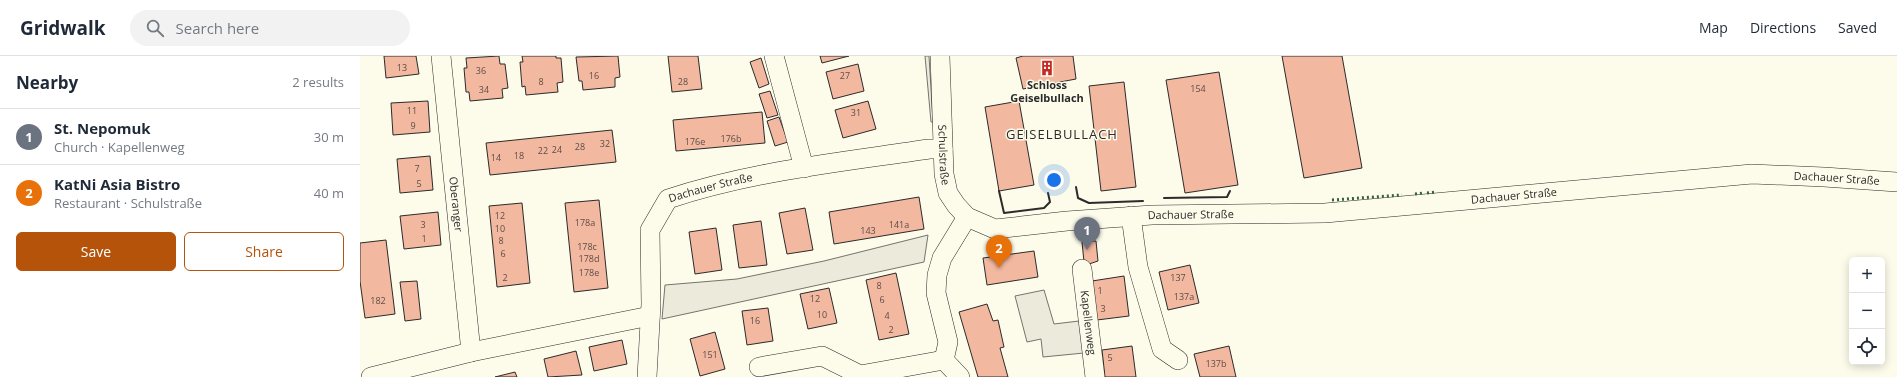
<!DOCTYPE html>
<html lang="en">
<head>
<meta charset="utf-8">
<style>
  body { margin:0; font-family:"Open Sans",sans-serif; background:#f2f2f3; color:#1f2937 }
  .controls { position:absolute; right:12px; bottom:12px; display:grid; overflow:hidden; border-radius:6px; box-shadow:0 2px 10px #0003 }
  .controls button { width:36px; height:36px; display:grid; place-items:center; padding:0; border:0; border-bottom:1px solid #e0e1e3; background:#fff; color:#1f2937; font:20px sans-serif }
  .you { position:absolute; left:694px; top:124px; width:14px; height:14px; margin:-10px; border:3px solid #fff; border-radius:50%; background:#1a73e8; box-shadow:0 0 0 6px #1a73e833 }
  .badge { display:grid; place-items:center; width:26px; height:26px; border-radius:50%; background:#b45309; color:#fff; font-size:13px; font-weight:700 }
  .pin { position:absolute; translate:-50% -33px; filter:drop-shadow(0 1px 2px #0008) }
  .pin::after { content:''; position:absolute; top:21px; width:14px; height:12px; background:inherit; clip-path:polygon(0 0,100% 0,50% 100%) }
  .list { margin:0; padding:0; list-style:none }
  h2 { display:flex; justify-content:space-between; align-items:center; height:52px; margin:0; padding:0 16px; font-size:17px }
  h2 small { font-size:13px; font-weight:400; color:#747a83 }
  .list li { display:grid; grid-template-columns:26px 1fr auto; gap:12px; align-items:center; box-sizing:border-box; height:56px; padding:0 16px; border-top:1px solid #e0e1e3 }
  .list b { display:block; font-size:15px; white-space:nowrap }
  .list p { margin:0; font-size:13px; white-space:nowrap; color:#747a83 }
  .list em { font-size:13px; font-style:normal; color:#747a83 }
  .actions { display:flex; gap:8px; padding:12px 16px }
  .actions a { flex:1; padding:9px 0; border:1px solid #b45309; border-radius:6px; text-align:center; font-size:14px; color:#b45309 }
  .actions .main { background:#b45309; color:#fff }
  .icon { flex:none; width:22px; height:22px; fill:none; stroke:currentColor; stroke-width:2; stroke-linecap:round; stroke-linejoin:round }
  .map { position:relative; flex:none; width:1537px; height:321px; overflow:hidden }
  header { display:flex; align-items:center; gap:24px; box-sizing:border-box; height:56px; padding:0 20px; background:#fff; border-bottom:1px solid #e0e1e3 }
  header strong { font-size:19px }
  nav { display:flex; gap:22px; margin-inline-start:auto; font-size:14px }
  .search { width:280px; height:36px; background:#f2f2f3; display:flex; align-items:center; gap:10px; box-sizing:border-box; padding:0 14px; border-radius:22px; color:#747a83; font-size:15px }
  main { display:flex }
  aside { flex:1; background:#fff }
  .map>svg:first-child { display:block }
  .green { fill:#ecebdb; stroke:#74746e }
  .parking { fill:#eceadb; stroke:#74746e }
  .building { fill:#f2b8a0; stroke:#2b2b2b }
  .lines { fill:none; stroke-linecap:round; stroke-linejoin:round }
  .minor-casing { stroke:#2b2b2b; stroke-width:20 }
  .minor { stroke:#fdfbea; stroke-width:19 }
  .hedge { stroke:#34623c; stroke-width:3; stroke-dasharray:2 3; stroke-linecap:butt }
  .wall { stroke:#2b2b2b; stroke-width:2 }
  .labels { text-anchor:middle; stroke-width:3; stroke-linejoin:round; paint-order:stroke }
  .number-label { font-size:9px; fill:#5d4e48 }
  .poi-label { font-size:11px; font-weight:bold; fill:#2b2b2b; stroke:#fdfbea }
  .street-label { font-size:11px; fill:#2b2b2b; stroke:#fdfbea }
  .quarter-label { font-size:13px; letter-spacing:1px; fill:#2b2b2b; stroke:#fdfbea }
</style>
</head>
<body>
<header>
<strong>Gridwalk</strong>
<div class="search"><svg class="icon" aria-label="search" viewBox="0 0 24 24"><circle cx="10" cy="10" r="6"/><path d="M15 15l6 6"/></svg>Search here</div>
<nav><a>Map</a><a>Directions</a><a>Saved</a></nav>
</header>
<main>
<aside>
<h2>Nearby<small>2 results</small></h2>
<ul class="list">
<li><span class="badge" style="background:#6b7280">1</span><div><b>St. Nepomuk</b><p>Church · Kapellenweg</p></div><em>30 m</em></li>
<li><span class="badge" style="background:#e8710a">2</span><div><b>KatNi Asia Bistro</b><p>Restaurant · Schulstraße</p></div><em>40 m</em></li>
</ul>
<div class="actions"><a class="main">Save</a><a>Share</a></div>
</aside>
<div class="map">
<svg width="1537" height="321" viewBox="0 0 1537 321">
  <rect width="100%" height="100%" fill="#fdfbea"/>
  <g class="green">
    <polygon points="565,0 569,0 573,66 571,66"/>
    <polygon points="568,179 564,206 302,263 305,229 377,223 464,205"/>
  </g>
  <polygon class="parking" points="684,234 694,268 719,265 724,297 683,301 681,283 667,286 655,240"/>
  <g class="building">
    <polygon points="24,0 56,0 59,18 26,22"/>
    <polygon points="139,0 140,8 145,8 148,32 142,33 143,42 110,45 109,36 106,36 104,12 107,12 106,2"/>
    <polygon points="162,0 196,0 196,2 201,2 203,26 197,27 198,36 166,39 165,30 162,31 160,6 163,6"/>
    <polygon points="258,0 260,21 255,22 255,31 223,34 222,25 219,25 216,1"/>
    <polygon points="308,0 338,0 342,33 312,36"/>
    <polygon points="460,0 489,0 462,7"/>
    <polygon points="663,0 713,0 716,23 663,33 656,2"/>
    <polygon points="922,0 982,0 1002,112 944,122"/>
    <polygon points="401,2 409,28 399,32 390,6"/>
    <polygon points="498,8 504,35 473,43 466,16"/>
    <polygon points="859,16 878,129 825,137 806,24"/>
    <polygon points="764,26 776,131 741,135 729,30"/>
    <polygon points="410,35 418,59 407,62 399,38"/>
    <polygon points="68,45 70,76 33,79 31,47"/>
    <polygon points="508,45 516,73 483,82 475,54"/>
    <polygon points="659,45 674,129 639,135 625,51"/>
    <polygon points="402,56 405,87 316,95 313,64"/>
    <polygon points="419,61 428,86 415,90 407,65"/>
    <polygon points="252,74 256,106 130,119 126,87"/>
    <polygon points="70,100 73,134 40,137 37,103"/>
    <polygon points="559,141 564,173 474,188 469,156"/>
    <polygon points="239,144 248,232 214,236 205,147"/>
    <polygon points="162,147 170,227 137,231 129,150"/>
    <polygon points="445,152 453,194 427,198 419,157"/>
    <polygon points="78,156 81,189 44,193 40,160"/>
    <polygon points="401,165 407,209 379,212 373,169"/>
    <polygon points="356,172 362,214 335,218 329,176"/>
    <polygon points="731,181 731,185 736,185 738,205 729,208 724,206 722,186 726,185 726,182"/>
    <polygon points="26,184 35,258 5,262 0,225 0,187"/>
    <polygon points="674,195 678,221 627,229 623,202"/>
    <polygon points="830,209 839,247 808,254 799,216"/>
    <polygon points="536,217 549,278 519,284 506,224"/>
    <polygon points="764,220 769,260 737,264 732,225"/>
    <polygon points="57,225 61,263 45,265 40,226"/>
    <polygon points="469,232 477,267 448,273 440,238"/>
    <polygon points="627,248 633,265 638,264 644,291 640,292 648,321 618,321 599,256"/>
    <polygon points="408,252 413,285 387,289 382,255"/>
    <polygon points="355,276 365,313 340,320 330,283"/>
    <polygon points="262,284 267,308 234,315 229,291"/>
    <polygon points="772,290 776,321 745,321 742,294"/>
    <polygon points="869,290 876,321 840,321 834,298"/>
    <polygon points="216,295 222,319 188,321 184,303"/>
    <polygon points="155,316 157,321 135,321"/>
  </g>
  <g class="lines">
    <g class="minor-casing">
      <g id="minor">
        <path id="s1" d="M81,0L111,296"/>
        <polyline points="414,0 444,112"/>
        <path id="s2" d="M580,0L584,118L588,137L596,149L607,161L635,173L707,165L792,159L965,157L1392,118L1464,121L1537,126"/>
        <polyline points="771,160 778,211 802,293 818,304"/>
        <path id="s3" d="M722,213L735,321"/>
        <polyline points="399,311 462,300 500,319 584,304"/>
        <polyline points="11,321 111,296 290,260"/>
        <path id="s4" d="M287,321L291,248L290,174L308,143C392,115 482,106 569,93H583"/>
        <polyline points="600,321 584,304 588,286 576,237 577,219 582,202 607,161"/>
      </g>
    </g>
    <use href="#minor" class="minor"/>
    <g class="hedge">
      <polyline points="1067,137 1076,136"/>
      <polyline points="1055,138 1063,137"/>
      <polyline points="972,144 1042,139"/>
    </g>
    <g class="wall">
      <polyline points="716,131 718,142 729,147 783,145"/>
      <polyline points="639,135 644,157 684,152 690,146 688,137"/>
      <polyline points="804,142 867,141 870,135"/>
    </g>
  </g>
  <defs>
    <g id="building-bare" transform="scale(1.2)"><path d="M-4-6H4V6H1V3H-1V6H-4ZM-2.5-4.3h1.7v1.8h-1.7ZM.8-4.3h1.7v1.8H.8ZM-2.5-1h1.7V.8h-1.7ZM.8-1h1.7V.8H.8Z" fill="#c62828" stroke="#fdfbea" stroke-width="2.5" paint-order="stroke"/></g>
  </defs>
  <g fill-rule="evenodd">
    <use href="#building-bare" x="687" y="12"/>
  </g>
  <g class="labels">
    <g class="number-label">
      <text x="42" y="15">13</text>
      <text x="121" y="18">36</text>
      <text x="234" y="23">16</text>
      <text x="485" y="23">27</text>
      <text x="181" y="29">8</text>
      <text x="323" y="29">28</text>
      <text x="838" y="36">154</text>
      <text x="124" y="37">34</text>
      <text x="52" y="58">11</text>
      <text x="496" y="60">31</text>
      <text x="53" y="73">9</text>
      <text x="371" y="86">176b</text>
      <text x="335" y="89">176e</text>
      <text x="245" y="91">32</text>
      <text x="220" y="94">28</text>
      <text x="197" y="97">24</text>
      <text x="183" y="98">22</text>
      <text x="159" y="103">18</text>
      <text x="136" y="105">14</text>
      <text x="57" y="116">7</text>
      <text x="59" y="131">5</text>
      <text x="140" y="163">12</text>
      <text x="225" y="170">178a</text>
      <text x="63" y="172">3</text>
      <text x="539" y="172">141a</text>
      <text x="140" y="176">10</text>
      <text x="508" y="178">143</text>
      <text x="64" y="186">1</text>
      <text x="141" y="188">8</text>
      <text x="227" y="194">178c</text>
      <text x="143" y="201">6</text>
      <text x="229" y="206">178d</text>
      <text x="229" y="220">178e</text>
      <text x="145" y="225">2</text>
      <text x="818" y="225">137</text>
      <text x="519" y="233">8</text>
      <text x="740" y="238">1</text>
      <text x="824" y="244">137a</text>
      <text x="455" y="246">12</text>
      <text x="522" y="247">6</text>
      <text x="18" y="248">182</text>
      <text x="743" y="256">3</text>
      <text x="462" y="262">10</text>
      <text x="527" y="263">4</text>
      <text x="395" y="268">16</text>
      <text x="531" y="277">2</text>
      <text x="350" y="302">151</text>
      <text x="750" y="305">5</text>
      <text x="856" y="311">137b</text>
    </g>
    <g class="poi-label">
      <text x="687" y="33">Schloss<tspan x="687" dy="13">Geiselbullach</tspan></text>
    </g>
    <g class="street-label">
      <text dy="4" stroke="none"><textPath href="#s2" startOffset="99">Schulstraße</textPath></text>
      <text dy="4" stroke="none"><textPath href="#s2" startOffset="1043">Dachauer Straße</textPath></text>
      <text dy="4" stroke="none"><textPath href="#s4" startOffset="227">Dachauer Straße</textPath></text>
      <text dy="4" stroke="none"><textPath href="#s2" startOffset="719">Dachauer Straße</textPath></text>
      <text dy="4" stroke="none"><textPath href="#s1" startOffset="149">Oberanger</textPath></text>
      <text dy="4" stroke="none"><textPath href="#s2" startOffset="395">Dachauer Straße</textPath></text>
      <text dy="4" stroke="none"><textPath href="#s3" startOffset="54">Kapellenweg</textPath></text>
    </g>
    <g class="quarter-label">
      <text x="702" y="83">GEISELBULLACH</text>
    </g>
  </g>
</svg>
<div class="controls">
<button>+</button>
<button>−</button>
<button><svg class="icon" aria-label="locate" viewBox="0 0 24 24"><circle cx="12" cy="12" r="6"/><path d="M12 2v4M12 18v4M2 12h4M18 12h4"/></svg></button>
</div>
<div class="you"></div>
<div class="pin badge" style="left:727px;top:194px;background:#6b7280">1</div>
<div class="pin badge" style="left:639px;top:212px;background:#e8710a">2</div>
</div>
</main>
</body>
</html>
